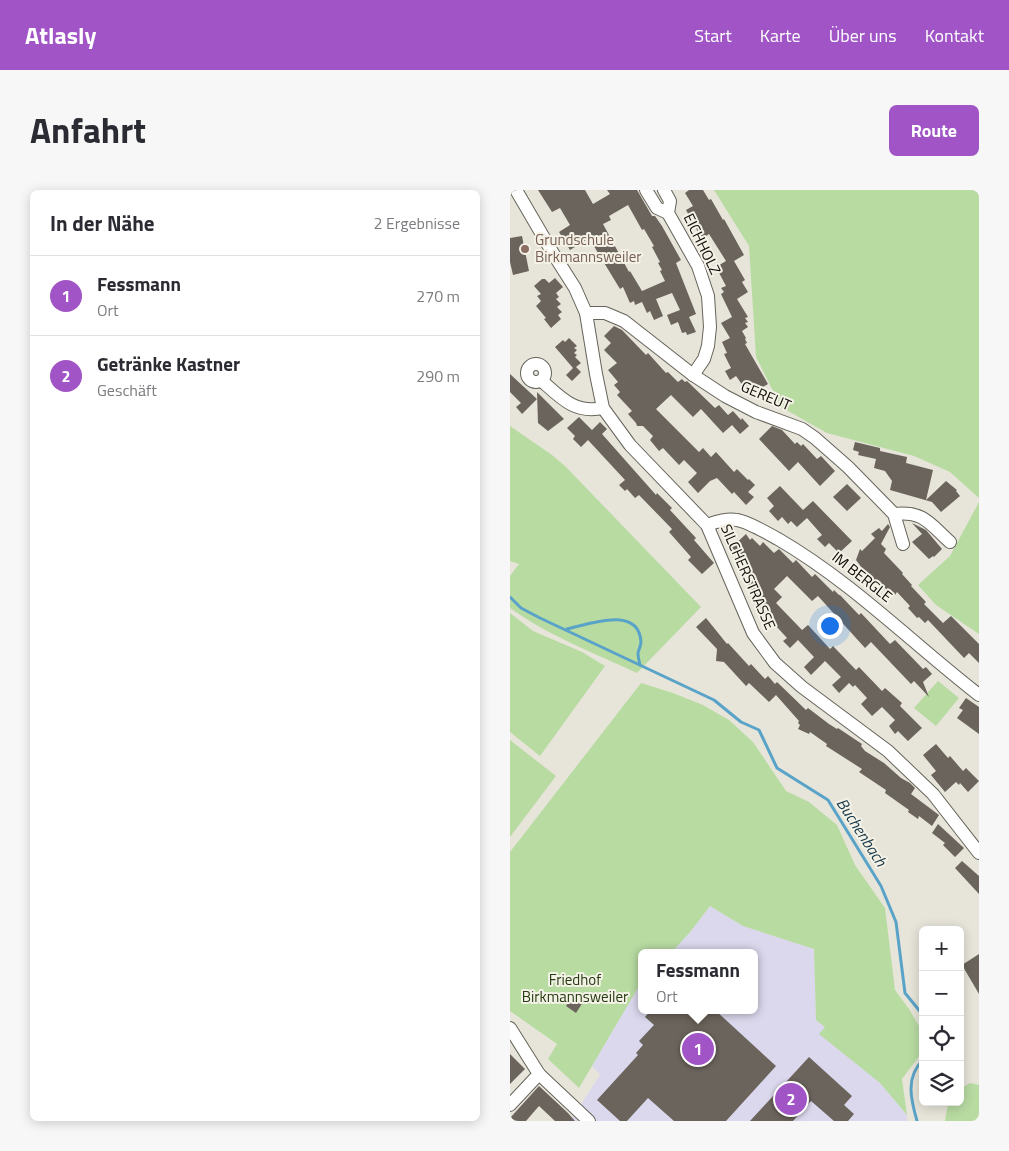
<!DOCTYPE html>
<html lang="de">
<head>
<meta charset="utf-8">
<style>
  body { margin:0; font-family:"Titillium Web",sans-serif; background:#f7f7f7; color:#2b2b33 }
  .controls { position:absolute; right:15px; bottom:15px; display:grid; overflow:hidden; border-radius:8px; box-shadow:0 2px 12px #0003 }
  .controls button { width:45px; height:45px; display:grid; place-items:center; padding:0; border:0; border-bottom:1px solid #e1e1e2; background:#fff; color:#2b2b33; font:25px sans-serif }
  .you { position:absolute; left:319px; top:435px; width:18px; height:18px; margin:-12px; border:4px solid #fff; border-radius:50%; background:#1a73e8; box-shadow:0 0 0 8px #1a73e833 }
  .badge { display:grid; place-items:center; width:32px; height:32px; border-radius:50%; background:#a054c6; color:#fff; font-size:16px; font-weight:700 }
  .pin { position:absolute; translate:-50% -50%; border:2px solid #fff; box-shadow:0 1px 5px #0006 }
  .popup { position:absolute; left:128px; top:759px; width:120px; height:65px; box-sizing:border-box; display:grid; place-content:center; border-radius:8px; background:#fff; filter:drop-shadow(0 1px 4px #0005); font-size:16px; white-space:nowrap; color:#7c7c81 }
  .popup b { font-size:19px; color:#2b2b33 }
  .popup::after { content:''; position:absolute; left:50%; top:100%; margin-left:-10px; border:10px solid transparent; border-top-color:#fff }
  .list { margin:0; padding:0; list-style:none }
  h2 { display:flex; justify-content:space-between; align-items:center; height:65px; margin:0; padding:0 20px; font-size:21px }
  h2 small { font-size:16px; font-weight:400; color:#7c7c81 }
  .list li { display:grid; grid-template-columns:32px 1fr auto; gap:15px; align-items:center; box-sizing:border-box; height:80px; padding:0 20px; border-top:1px solid #e1e1e2 }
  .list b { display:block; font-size:19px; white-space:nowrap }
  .list p { margin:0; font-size:16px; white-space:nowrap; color:#7c7c81 }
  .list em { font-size:16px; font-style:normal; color:#7c7c81 }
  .icon { flex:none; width:28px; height:28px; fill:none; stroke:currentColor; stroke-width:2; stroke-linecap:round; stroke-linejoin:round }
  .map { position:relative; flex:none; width:469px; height:931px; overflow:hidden; border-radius:8px }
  header { display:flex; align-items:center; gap:30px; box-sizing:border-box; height:70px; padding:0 25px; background:#a054c6; color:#fff }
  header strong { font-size:24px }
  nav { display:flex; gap:28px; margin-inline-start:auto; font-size:18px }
  .intro { display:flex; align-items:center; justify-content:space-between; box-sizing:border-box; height:120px; padding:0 30px }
  h1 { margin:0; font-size:35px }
  .button { padding:12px 22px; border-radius:8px; background:#a054c6; color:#fff; font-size:18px; font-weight:700 }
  main { display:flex; gap:30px; padding:0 30px }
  aside { flex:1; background:#fff; border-radius:8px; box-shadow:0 2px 12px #0003 }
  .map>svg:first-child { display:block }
  .industrial { fill:#dbd8ed }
  .green { fill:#b8dba2 }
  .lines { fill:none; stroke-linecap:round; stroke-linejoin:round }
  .stream { stroke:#5aa3c8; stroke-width:3 }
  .building { fill:#6b645c; fill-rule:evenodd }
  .minor-casing { stroke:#65635a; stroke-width:14 }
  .minor { stroke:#fff; stroke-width:12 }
  .education-dot { fill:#8d6e63; stroke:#f4f2e7; stroke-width:2 }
  .labels { text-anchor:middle; stroke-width:4; stroke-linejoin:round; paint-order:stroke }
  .education-label { font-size:15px; fill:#785e54; stroke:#f4f2e7; text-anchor:start }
  .street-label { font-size:15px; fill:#0d0c08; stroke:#f4f2e7 }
  .park-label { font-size:15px; fill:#253c12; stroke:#f4f2e7 }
  .water-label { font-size:16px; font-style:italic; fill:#163748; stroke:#f4f2e7 }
</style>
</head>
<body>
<header>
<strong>Atlasly</strong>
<nav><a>Start</a><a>Karte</a><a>Über uns</a><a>Kontakt</a></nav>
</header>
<div class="intro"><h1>Anfahrt</h1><a class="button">Route</a></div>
<main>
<aside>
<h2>In der Nähe<small>2 Ergebnisse</small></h2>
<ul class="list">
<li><span class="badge">1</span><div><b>Fessmann</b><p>Ort</p></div><em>270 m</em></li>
<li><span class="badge">2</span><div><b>Getränke Kastner</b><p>Geschäft</p></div><em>290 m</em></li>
</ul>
</aside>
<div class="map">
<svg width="469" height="931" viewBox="0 0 469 931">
  <rect width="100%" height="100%" fill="#e7e5da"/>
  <polygon class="industrial" points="200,716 233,736 304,759 306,830 316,837 370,893 397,925 397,931 60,931 90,885 82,876 132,791 132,820 244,820 244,763 161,763 181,741"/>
  <g class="green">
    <polygon points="204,0 469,0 469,308 440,282 404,266 317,243 271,217 246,167 239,56"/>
    <path d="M0,236L42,265L55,276L191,417L127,483C84,463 39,446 0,418V386L9,374L0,371Z"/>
    <polygon points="469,312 469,444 426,415 408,395 440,366"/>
    <polygon points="0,423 23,441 72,462 95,476 30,566 0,542"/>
    <polygon points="428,491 449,508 426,536 404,518"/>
    <polygon points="131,493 163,503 193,515 219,530 243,552 276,601 299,612 327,635 345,675 375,718 385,800 399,819 413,843 413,861 392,889 397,925 370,893 309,844 315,837 306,830 304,759 233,736 200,716 181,741 161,763 132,763 132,791 69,898 38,869 47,854 0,821 0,662"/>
    <polygon points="0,550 46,586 0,647"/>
    <polygon points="460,893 469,895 469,931 435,931 438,913 450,912 450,899"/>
  </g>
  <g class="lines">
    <g class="stream">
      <polyline points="0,407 11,418 30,428 204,510 231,532 249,540 267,578 318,610 371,696 386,732 395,803 413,825"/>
      <path d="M57,439C79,434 129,415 131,452C131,455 129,459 128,463C128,467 129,471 130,475"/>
      <path d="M407,931C401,910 395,887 413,870"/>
    </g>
  </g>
  <g class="building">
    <path d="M28,0H75L83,14L100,4L97,0H127L142,26H145L152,36L171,70L166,73L186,124L179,127L186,142L177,145L176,142L172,143L168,132L161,135L157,125L170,120L162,103L146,109L153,126L144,130L140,121L137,123L132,112L125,115L124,111L120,113L113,97L110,99L79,48L60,60L49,42L60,35L50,18L42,22ZM118,15L132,40L134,39L144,56L142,57L150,72L148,73L152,80L150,81L155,91L132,101L120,81L119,82L93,34L101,30L99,26Z"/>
    <polygon points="179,0 193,0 199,10 201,9 213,30 214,29 234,65 224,71 235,90 232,92 238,102 227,109 238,127 235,128 238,132 235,133 238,137 232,141 236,148 235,149 237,153 235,154 258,194 242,203 239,198 236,200 226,186 220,190 215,181 221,178 214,164 217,163 212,152 220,148 211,133 222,127 211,104 214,102 211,98 216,96 206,77 216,71 199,44 192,49 176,20 183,16 175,3"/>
    <polygon points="12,46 19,81 3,85 0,72 0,48"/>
    <polygon points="45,88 53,97 46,103 49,107 46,109 51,114 47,117 52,122 48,125 51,129 41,138 34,129 36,128 26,116 31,111 27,106 31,104 24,96 32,89 35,89 39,93"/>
    <polygon points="104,136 112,140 136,165 138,163 156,183 158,182 168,192 172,189 175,192 177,191 205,218 209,215 218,225 223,221 231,230 232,228 239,236 230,244 222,235 213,243 191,219 183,227 161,205 146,219 189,262 193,258 201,267 206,262 224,282 227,279 238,290 239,289 245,295 238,302 244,307 236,315 224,302 222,304 207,288 200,291 188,303 178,292 187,283 174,270 169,275 153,258 149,261 140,250 143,246 133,236 127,236 126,233 118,224 122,221 107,205 110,202 104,195 108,192 98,180 107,173 94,160 101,153 94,146"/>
    <polygon points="59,148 67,156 64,158 67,160 64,163 67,165 65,167 71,173 66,177 71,182 62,191 56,185 63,178 45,157 53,150 55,152"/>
    <polygon points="0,184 27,209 12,224 6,217 11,213 0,202"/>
    <polygon points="27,202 54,229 38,241 28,233"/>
    <polygon points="69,227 82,240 90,232 97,239 92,244 146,305 147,303 162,318 160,320 186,348 184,350 204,373 192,384 178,370 181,367 159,342 162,339 129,305 125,308 117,299 115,301 109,295 115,290 78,250 71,257 63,249 65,246 57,238"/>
    <polygon points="262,236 272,240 285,254 287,252 291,256 293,254 307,269 311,266 325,281 310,296 288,272 279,281 249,249"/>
    <polygon points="345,252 370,258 370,261 397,267 396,273 423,280 416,310 436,291 447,300 446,301 450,306 431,322 422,312 380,300 382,291 375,281 364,278 366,269 348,265 349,262 343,260"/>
    <polygon points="337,294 351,308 337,321 323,307"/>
    <polygon points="270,296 293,320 303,311 342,351 329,363 319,353 315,357 307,349 312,345 297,328 287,337 281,331 278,334 272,327 268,331 259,321 264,316 257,308"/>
    <polygon points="402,333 416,340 432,359 424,367 423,366 419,369 402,352 412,344"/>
    <polygon points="378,334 380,337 371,354 376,359 374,363 393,383 392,384 402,395 401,396 416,412 414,414 433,433 441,426 469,454 469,473 459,463 454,468 418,430 415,433 409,427 407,428 398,418 400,416 387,402 385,405 380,399 378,401 371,394 369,396 358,386 346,370 350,359 352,361 365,348 361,344 369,338 372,341"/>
    <polygon points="236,344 240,350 242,348 250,356 253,352 264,363 269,359 283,373 286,370 302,387 305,384 323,402 324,400 329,405 330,405 349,425 351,423 380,454 385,450 413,479 416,477 422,484 413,492 419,507 404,491 401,494 361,452 355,458 308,406 302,411 277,386 264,399 272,407 266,413 292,440 298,435 320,459 323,456 346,480 349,477 372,501 375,498 392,513 390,516 412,538 398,551 388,541 385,544 379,536 385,530 372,517 362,526 351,514 357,508 345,495 343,497 339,493 329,503 322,495 331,487 315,471 301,485 294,477 304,467 288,450 280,458 273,451 277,448 245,413 248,411 240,401 242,399 236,393 242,387 230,374 233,371 221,358"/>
    <polygon points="196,428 217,454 218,453 239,476 241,474 255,489 258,486 265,494 267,492 296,520 298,518 319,534 327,539 328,538 352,554 351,556 355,561 374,573 391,588 400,593 405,598 401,604 429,625 422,636 409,626 408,629 398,622 399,620 375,603 376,600 349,582 352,579 316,556 317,554 300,542 299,544 288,539 290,535 288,533 289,531 266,505 259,512 239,493 236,496 214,472 206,471 207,459 186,437"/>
    <polygon points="456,508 469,517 469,544 447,528 453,520 449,518"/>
    <polygon points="426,554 438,568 440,566 453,581 456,578 469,591 458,602 450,593 449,595 446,592 435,602 421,585 426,581 413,565"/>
    <polygon points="428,634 454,658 445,667 433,655 435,653 422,643"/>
    <polygon points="452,671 469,686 469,704 445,678"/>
    <polygon points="469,764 469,804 452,775"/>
    <polygon points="66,802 75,809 66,823 56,816"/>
    <polygon points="141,820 205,820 266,876 216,931 164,931 138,908 117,931 110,931 87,910 128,865 126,863 133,855 129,851 144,835 135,827"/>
    <polygon points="0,864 15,879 0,894"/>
    <polygon points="299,867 342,906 334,915 344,924 338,931 324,931 301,911 283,931 240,931"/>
    <polygon points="29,896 58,923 65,931 45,931 29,916 16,931 0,931 0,928"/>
  </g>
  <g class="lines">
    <g class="minor-casing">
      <g id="minor">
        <polyline points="6,0 44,65 65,98 76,123 86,184 93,218 120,255 197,335 243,443 265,473 292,497 378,561 423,604 469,663"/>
        <polyline points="136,0 147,18 158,23"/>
        <polyline points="154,0 160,11 158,23 188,76 198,106 200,137 198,156 194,169 183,185"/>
        <polyline points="76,123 95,123 114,131 183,185 215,206 246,222 292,239 305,248 338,277 384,324 393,354"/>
        <circle cx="26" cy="183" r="9"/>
        <path d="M32,191C51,208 65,224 93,218"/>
        <path d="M384,324C414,321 419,333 440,352"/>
        <path d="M197,335C206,332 217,328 227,330C239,332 257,343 268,349C342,392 402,453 469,505"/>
        <polyline points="0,838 29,884 79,931"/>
        <polyline points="0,915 29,884"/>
      </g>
    </g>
    <use href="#minor" class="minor"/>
  </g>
  <circle class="education-dot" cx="15" cy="59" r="5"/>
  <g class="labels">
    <g class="education-label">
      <text x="25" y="55">Grundschule<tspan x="25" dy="17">Birkmannsweiler</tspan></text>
    </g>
    <g class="street-label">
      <text transform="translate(192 54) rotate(64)" y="5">EICHHOLZ</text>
      <text transform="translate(256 206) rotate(23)" y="5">GEREUT</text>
      <text transform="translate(238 387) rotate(66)" y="5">SILCHERSTRASSE</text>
      <text transform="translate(352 387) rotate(38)" y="5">IM BERGLE</text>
    </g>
    <g class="park-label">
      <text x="65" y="795">Friedhof<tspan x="65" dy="17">Birkmannsweiler</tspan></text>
    </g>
    <g class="water-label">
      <text transform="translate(352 642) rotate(57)" y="6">Buchenbach</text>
    </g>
  </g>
</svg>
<div class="controls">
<button>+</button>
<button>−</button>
<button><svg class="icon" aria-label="locate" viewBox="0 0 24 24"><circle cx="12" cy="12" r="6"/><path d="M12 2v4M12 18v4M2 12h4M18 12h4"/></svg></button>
<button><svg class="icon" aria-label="layers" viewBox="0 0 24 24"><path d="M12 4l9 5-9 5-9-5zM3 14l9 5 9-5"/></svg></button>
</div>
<div class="you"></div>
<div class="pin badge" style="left:188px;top:859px">1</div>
<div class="popup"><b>Fessmann</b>Ort</div>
<div class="pin badge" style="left:281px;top:909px">2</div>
</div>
</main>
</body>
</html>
